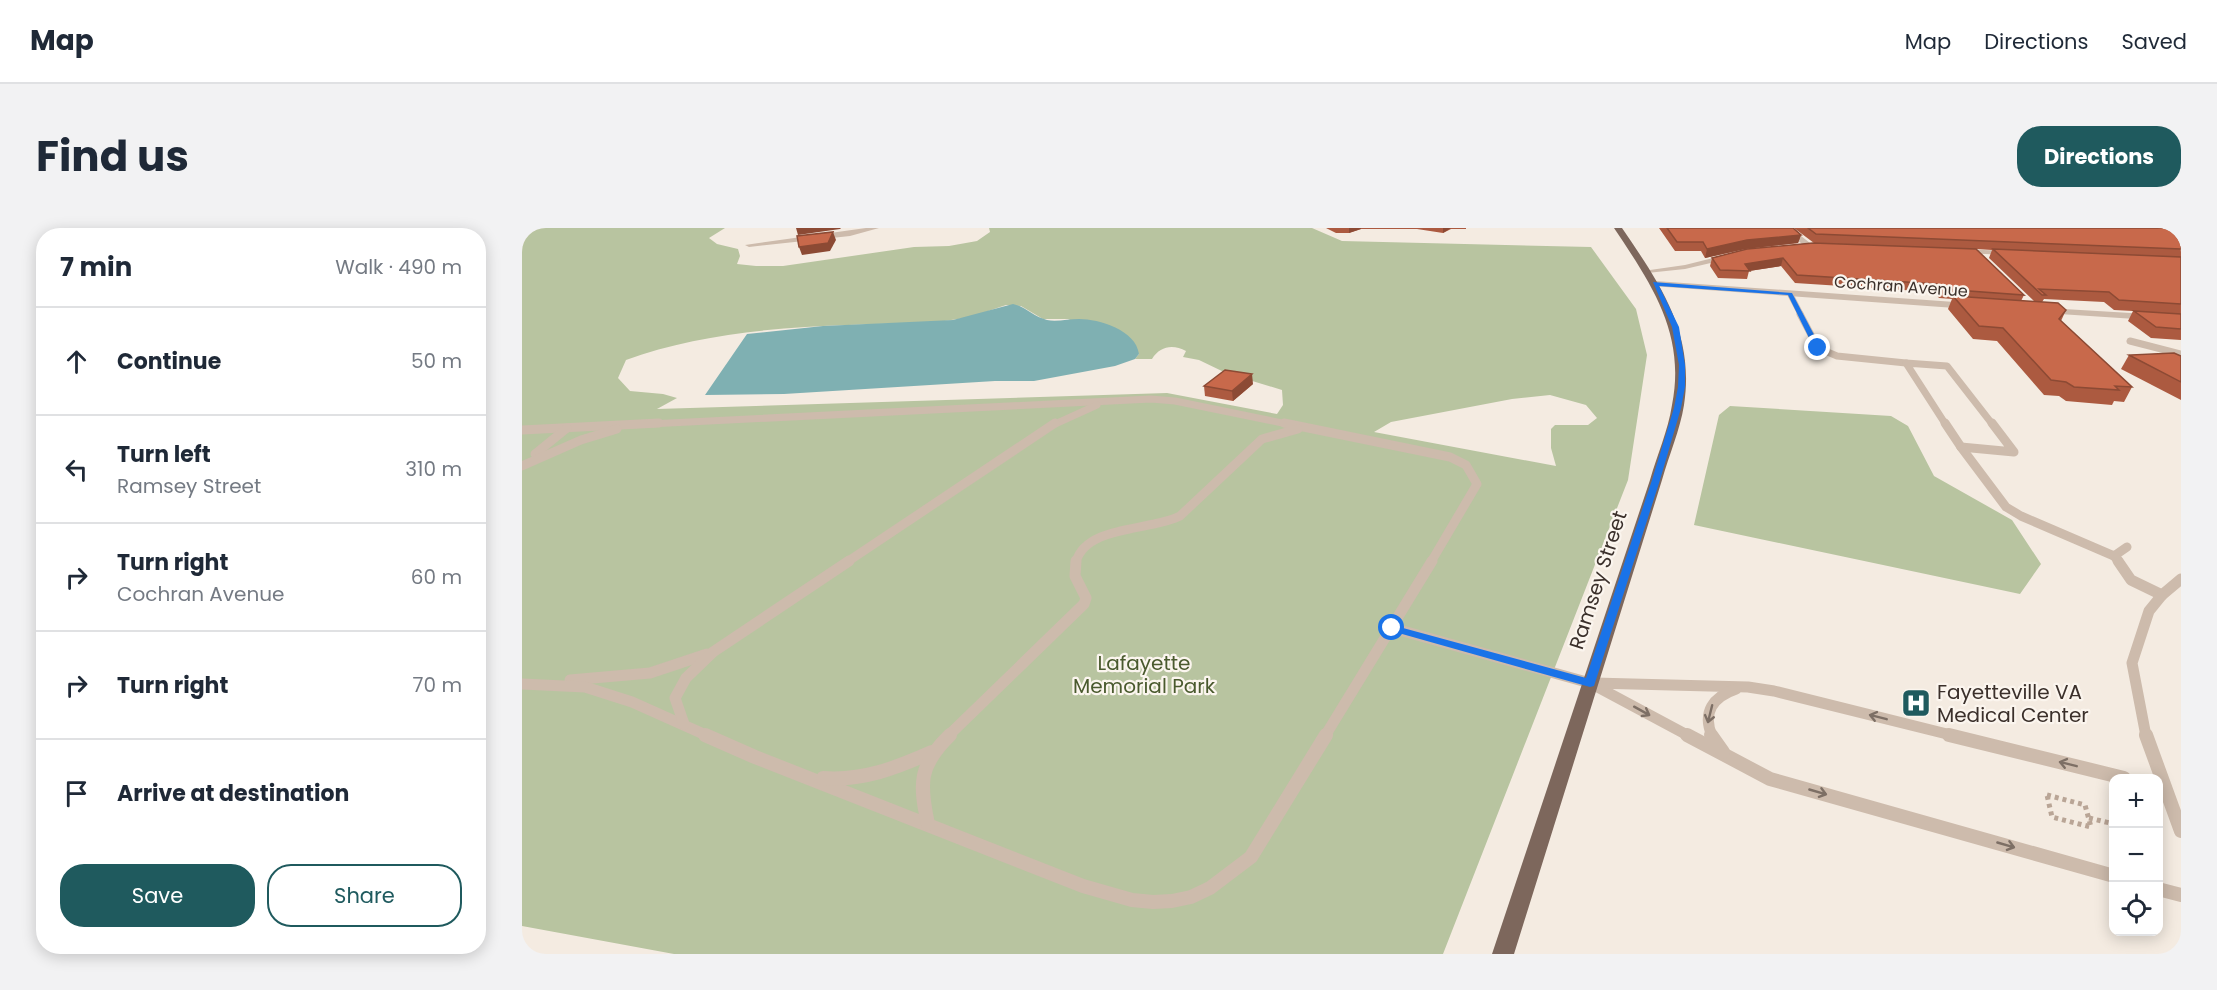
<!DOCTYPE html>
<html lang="en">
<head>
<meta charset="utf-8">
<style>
  body { margin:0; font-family:Poppins,sans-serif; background:#f2f2f3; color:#1f2937 }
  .controls { position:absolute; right:18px; bottom:18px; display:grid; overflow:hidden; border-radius:12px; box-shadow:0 3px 15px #0003 }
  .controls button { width:54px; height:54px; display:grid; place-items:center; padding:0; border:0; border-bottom:2px solid #e0e1e3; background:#fff; color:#1f2937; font:30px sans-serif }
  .stop { position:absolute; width:18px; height:18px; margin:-14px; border:4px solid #1a73e8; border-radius:50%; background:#fff }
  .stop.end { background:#1a73e8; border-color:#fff; box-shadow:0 2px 6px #0008 }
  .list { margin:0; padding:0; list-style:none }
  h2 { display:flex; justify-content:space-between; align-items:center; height:78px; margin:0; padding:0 24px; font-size:26px }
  h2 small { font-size:20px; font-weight:400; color:#747a83 }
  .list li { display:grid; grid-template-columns:39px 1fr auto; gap:18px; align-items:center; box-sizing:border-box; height:108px; padding:0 24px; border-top:2px solid #e0e1e3 }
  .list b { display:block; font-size:22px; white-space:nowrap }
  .list p { margin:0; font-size:20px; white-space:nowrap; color:#747a83 }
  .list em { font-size:20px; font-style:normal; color:#747a83 }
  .actions { display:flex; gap:12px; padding:18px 24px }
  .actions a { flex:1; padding:14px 0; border:2px solid #1f5a5e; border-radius:24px; text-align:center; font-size:21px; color:#1f5a5e }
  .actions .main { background:#1f5a5e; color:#fff }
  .icon { flex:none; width:33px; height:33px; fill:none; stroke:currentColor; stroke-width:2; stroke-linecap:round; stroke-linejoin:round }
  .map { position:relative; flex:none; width:1659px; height:726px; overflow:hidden; border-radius:24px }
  header { display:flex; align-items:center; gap:36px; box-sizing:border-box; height:84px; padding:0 30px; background:#fff; border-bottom:2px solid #e0e1e3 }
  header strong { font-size:28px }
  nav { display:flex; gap:33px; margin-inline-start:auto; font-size:21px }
  .intro { display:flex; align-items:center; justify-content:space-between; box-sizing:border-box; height:144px; padding:0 36px }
  h1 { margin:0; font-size:42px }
  .button { padding:15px 27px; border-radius:24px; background:#1f5a5e; color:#fff; font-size:21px; font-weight:700 }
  main { display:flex; gap:36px; padding:0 36px }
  aside { flex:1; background:#fff; border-radius:24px; box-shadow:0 3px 15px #0003 }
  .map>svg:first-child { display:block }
  .green { fill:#b8c4a0; fill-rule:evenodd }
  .water { fill:#7fb0b2 }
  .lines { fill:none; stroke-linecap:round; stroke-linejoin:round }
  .path { stroke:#b9a596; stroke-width:5; stroke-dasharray:4 4; stroke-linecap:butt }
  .lane-far4 { stroke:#cdbbac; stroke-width:6 }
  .lane-far3 { stroke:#cdbbac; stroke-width:7 }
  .lane-far2 { stroke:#cdbbac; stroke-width:9 }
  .lane-far1 { stroke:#cdbbac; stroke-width:11 }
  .lane { stroke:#cdbbac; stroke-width:14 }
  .street { fill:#cdbbac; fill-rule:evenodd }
  .primary { fill:#7d675c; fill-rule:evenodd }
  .wall { fill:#ac5a40; fill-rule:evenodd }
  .shaded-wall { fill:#8c4a34 }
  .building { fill:#c8694b; stroke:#8c4a34; stroke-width:1.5 }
  .oneway { stroke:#7d6f65 }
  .route { fill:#1a73e8 }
  .labels { text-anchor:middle; stroke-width:4.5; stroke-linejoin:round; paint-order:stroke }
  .far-street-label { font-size:16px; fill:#3b302b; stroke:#fbf5ee }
  .street-label { font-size:20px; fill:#3b302b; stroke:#fbf5ee }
  .park-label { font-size:20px; fill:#4a5a2e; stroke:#fbf5ee }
  .poi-label { font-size:20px; fill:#3b302b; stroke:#fbf5ee; text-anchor:start }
</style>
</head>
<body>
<header>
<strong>Map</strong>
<nav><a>Map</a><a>Directions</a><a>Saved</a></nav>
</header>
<div class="intro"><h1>Find us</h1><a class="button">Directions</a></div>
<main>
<aside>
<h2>7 min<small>Walk · 490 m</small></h2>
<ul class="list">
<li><svg class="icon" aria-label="ahead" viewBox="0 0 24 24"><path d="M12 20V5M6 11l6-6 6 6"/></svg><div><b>Continue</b></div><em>50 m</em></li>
<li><svg class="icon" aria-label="left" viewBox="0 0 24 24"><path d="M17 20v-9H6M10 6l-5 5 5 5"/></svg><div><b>Turn left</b><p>Ramsey Street</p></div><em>310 m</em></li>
<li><svg class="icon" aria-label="right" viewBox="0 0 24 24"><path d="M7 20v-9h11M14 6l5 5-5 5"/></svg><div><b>Turn right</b><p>Cochran Avenue</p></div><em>60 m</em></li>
<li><svg class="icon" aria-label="right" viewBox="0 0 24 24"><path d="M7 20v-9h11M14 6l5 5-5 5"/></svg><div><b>Turn right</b></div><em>70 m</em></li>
<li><svg class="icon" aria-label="arrive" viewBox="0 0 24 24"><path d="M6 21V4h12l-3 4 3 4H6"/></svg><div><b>Arrive at destination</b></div></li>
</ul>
<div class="actions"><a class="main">Save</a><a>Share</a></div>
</aside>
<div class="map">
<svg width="1659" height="726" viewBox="0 0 1659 726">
  <rect width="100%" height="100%" fill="#f4ebe1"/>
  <g class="green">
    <path d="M0,0H203L187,10L195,16L216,21L218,28L215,36L234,38H261L392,19L427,18L455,13L468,4L467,0H790L820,13L1069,19L1114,81L1125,127L1106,252L921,726H152L0,698ZM484,77L499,78L521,91H546L617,126L613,131H630C638,118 651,116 664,123L661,129L677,132L704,145L760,162L761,177L755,186L645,165L135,181L155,170L141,166L108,163L96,150L104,132C171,107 255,99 326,97C362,95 400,97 436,91C453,89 468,82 484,77ZM1028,167L1064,177L1075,190L1066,197H1033L1029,201V220L1034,238L852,204L869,194L990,171Z"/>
    <polygon points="1208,178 1369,188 1386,198 1412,248 1490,292 1519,336 1498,366 1172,297 1197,187"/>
  </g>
  <path class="water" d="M491,76C504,79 512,89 525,92C534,94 547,91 557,91C577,91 614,102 617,126L613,131L593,138L512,153H473L262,166L183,167L225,106L301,98L431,92Z"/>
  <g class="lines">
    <g class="path">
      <polygon points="1525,567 1563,577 1569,599 1530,589"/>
      <polyline points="1567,590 1592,596"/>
    </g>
    <polyline class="lane-far4" points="1268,66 1279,87"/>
    <g class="lane-far3">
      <polyline points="1278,86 1296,120 1315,128 1384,135"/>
      <polyline points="1608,113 1659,126"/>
      <polyline points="107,197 629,171 653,173 770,197"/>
      <polyline points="531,197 575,177"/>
      <polyline points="1424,197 1384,135 1425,138 1471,197"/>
    </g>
    <g class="lane-far2">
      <polyline points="762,195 928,229 944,237 955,256 909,334"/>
      <polyline points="1423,195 1439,219"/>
      <polyline points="0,202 137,195"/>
      <polyline points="1439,219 1492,224 1470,195"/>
      <polyline points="1439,219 1484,279 1499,288 1592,328 1605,319"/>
      <polyline points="13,226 45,200"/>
      <polyline points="0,238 59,212 95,201"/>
      <polyline points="1592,328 1597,334"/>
      <polyline points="325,334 533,195"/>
      <path d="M554,334C564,297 629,303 658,288L740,211L776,201"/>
    </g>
    <g class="lane-far1">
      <polyline points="1596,333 1609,352 1640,367"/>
      <polyline points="870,400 1068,455 1167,508"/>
      <polyline points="48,452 128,445 185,426"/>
      <polyline points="1072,455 1226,459 1252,463 1433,508"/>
      <polyline points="0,456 63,459 110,474 186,508"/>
      <polyline points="162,496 153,470 164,450 191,424 327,333"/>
      <polyline points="426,508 562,376 564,370 553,348 554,333"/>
      <polyline points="803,508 910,333"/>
      <path d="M1190,508C1180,484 1191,469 1214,461"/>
      <polyline points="1624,508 1610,435 1627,383 1640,367 1659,351"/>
    </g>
    <g class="lane">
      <polyline points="183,507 233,529 561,658 610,672 631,674 650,673 669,669 688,660 729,629 804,507"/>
      <polyline points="1165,507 1248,551 1592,648"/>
      <polyline points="1189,507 1201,524"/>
      <polyline points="1427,507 1602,550"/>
      <polyline points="1624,507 1659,603"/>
      <path d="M301,550C341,553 374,540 410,524"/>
      <path d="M406,596C397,555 397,537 428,507"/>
      <polyline points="1636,661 1659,667"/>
    </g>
    <g class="street">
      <polygon points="344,0 357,0 328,8 227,19 223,17"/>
      <polygon points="1261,0 1269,0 1293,19 1286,21"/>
      <polygon points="1435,21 1488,23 1492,25 1488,27 1438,25 1435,25"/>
      <polygon points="1207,26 1210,26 1210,30 1163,41 1125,45 1121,43 1163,37"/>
      <polygon points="1133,53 1447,75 1451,78 1447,81 1130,58 1129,56"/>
      <polygon points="1525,80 1659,88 1659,94 1522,85 1521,83"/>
    </g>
    <path class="primary" d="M1092,0H1100C1138,56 1173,105 1162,177C1158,202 1147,227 1140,252L992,726H970L1128,252C1135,227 1146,203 1150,177C1164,106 1130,57 1092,0Z"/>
  </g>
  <g class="wall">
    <polygon points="804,0 944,0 944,1 929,1 921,5 895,1 839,1 827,5 814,5"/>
    <polygon points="1137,0 1271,0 1279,7 1276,15 1223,21 1183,30 1179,23 1153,23"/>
    <path d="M1272,0H1659V112L1629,110L1606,93L1611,83L1592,82L1582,74L1522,71L1520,74L1544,82L1539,93L1610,159L1602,174L1592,173L1590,177L1544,173L1537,168L1522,167L1475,113L1451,111L1426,81L1430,71L1417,70L1412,64L1273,55L1259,38L1227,43L1225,51L1196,50L1188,38L1190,30L1440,21L1292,15ZM1454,21L1470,22L1467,30L1512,73H1499L1502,67Z"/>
    <polygon points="1607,127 1659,128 1659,172 1599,141"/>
    <polygon points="731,156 711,173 683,168 682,158"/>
  </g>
  <g class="shaded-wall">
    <polygon points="274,0 319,0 318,1 276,7"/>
    <polygon points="827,0 839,0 839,1 827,5"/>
    <polygon points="921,0 929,0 921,5"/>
    <polygon points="311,4 314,12 308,23 280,27 277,19"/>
    <polygon points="1279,7 1276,15 1223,21 1183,30 1185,21 1225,12"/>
    <polygon points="1261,30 1259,38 1227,43 1223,36"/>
    <polygon points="730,146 731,156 711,173 710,163"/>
  </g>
  <g class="building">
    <polygon points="1145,0 1271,0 1279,7 1225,12 1185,21 1181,14 1155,14"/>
    <polygon points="1286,0 1659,0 1659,21 1294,6"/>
    <polygon points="311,4 306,15 277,19 275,8"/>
    <polygon points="1291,15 1454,21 1502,67 1420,61 1415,56 1275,47 1261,30 1223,36 1228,43 1198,42 1190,30 1225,21"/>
    <polygon points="1471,21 1659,29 1659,76 1597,72 1587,64 1517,61 1524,67 1520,67"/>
    <polygon points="1431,68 1536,75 1544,82 1537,91 1610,159 1593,158 1597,162 1552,159 1544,154 1529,152 1481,100 1457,98"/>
    <polygon points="1612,83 1659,86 1659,101 1634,99"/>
    <polygon points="1652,125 1659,128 1659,154 1607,127"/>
    <polygon points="703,142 730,146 710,163 682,158"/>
  </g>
  <defs><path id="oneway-shaft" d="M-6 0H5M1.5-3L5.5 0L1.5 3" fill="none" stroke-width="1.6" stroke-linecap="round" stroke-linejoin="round" transform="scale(1.5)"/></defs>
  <g class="oneway">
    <use href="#oneway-shaft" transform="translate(1120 483) rotate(29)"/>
    <use href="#oneway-shaft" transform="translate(1188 486) rotate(104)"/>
    <use href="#oneway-shaft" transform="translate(1356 489) rotate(-166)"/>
    <use href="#oneway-shaft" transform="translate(1546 536) rotate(-166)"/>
    <use href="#oneway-shaft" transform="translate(1296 564) rotate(16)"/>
    <use href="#oneway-shaft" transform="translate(1484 617) rotate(16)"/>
  </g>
  <polygon class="route" points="1131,54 1270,65 1299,120 1296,122 1292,120 1266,67 1137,58 1157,99 1163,137 1163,159 1159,180 1138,252 1072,458 1068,459 866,402 864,400 870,397 1064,450 1130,252 1152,180 1156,159 1157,137 1150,99"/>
  <defs>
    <g id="hospital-square" transform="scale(1.5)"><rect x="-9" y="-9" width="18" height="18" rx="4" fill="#1f5a5e" stroke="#fbf5ee"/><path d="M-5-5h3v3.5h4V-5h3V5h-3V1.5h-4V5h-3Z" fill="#fff"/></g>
  </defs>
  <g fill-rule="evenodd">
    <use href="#hospital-square" x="1394" y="475"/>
  </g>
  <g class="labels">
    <g class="far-street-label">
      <text transform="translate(1379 58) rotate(4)" y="6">Cochran Avenue</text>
    </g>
    <g class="street-label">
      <text transform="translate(1076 352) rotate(-72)" y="7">Ramsey Street</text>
    </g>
    <g class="park-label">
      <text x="622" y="442">Lafayette<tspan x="622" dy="23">Memorial Park</tspan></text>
    </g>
    <g class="poi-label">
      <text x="1415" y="471">Fayetteville VA<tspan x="1415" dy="23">Medical Center</tspan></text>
    </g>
  </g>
</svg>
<div class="controls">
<button>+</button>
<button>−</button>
<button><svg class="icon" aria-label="locate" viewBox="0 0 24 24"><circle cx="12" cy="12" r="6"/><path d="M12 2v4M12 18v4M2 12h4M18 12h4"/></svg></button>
</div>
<div class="stop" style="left:870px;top:400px"></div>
<div class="stop end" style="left:1296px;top:120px"></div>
</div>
</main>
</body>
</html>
